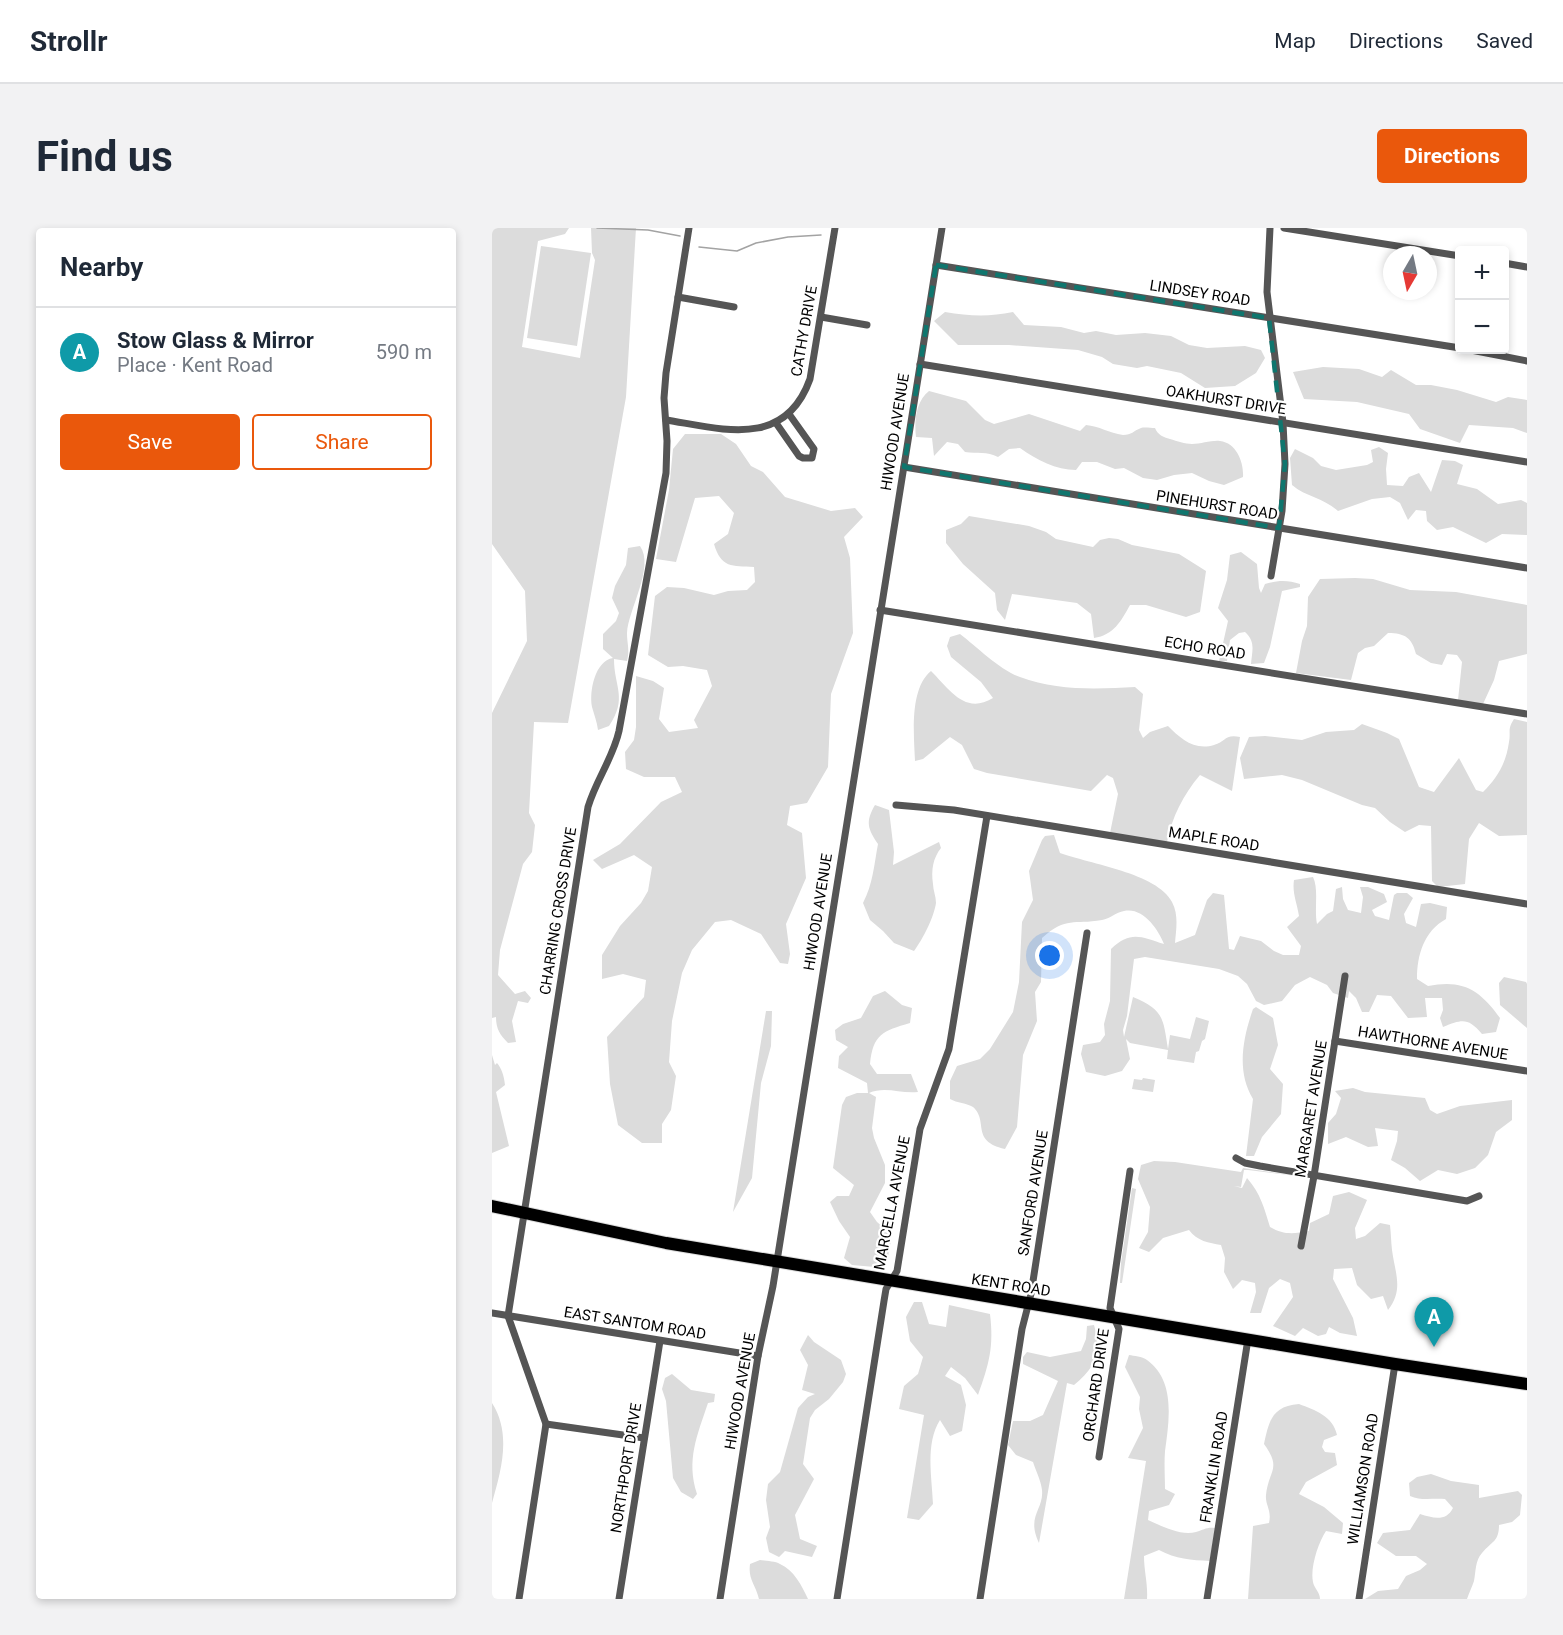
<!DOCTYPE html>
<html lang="en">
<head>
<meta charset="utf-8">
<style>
  body { margin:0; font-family:Roboto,sans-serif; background:#f2f2f3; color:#1f2937 }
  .controls { position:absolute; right:18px; top:18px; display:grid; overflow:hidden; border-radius:6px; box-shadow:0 3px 9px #0003 }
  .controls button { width:54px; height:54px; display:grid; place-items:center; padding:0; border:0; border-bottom:2px solid #e0e1e3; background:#fff; color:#1f2937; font:30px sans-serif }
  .compass { position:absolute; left:891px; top:18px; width:54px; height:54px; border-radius:50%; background:#fff; box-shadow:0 3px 9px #0003; rotate:189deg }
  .you { position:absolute; left:558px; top:728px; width:21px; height:21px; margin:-15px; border:4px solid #fff; border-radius:50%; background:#1a73e8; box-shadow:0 0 0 9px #1a73e833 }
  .badge { display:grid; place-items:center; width:39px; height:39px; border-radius:50%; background:#ea580c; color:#fff; font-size:20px; font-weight:700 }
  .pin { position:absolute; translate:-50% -50px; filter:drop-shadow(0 2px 3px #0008) }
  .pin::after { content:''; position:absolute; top:32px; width:21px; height:18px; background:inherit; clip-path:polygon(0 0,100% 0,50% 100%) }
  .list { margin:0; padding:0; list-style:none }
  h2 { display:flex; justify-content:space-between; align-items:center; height:78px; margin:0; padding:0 24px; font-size:26px }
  h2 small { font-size:20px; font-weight:400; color:#747a83 }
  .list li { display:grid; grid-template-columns:39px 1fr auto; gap:18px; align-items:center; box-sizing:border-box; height:90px; padding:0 24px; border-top:2px solid #e0e1e3 }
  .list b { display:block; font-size:22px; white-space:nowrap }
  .list p { margin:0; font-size:20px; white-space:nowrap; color:#747a83 }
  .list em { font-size:20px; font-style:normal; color:#747a83 }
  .actions { display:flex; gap:12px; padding:18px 24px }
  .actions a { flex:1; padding:14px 0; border:2px solid #ea580c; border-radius:6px; text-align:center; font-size:21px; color:#ea580c }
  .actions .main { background:#ea580c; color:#fff }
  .map { position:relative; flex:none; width:1035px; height:1371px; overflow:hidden; border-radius:6px }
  header { display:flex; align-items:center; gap:36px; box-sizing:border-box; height:84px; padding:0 30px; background:#fff; border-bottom:2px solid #e0e1e3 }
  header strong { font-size:28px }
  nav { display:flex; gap:33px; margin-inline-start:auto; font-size:21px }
  .intro { display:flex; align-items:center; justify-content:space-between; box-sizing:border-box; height:144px; padding:0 36px }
  h1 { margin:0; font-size:42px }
  .button { padding:15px 27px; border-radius:6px; background:#ea580c; color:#fff; font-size:21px; font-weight:700 }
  main { display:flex; gap:36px; padding:0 36px }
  aside { flex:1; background:#fff; border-radius:6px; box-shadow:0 3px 9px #0003 }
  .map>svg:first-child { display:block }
  .green { fill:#dcdcdc }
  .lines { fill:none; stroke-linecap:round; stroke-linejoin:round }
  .stream { stroke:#a3a3a3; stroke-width:1.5 }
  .primary-casing { stroke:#dbdbdb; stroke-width:14 }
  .street { stroke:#555; stroke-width:7 }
  .primary { stroke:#000; stroke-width:12 }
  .marked { fill:none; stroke:#0f766e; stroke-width:4.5; stroke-dasharray:12 8; stroke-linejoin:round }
  .labels { text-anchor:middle; stroke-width:4.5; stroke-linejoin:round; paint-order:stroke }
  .street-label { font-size:15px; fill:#000; stroke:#fff }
</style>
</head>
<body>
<header>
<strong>Strollr</strong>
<nav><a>Map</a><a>Directions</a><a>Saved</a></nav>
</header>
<div class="intro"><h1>Find us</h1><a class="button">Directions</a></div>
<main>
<aside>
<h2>Nearby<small></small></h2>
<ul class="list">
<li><span class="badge" style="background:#0f9aa8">A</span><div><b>Stow Glass &amp; Mirror</b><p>Place · Kent Road</p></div><em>590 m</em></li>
</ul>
<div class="actions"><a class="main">Save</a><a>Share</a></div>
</aside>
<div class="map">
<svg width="1035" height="1371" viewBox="0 0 1035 1371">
  <rect width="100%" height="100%" fill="#fff"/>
  <g class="green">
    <path d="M0,0H77L73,6L46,13L30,119L88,130L103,32L100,25L99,0H144L134,169L76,495L42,494L37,585L43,597L40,624L31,636L8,722L6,747L23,766L33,763L39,770L36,775L26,773L20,793L24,814L16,815C8,807 4,801 4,789L0,790V485L35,413L33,363L0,316Z"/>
    <polygon points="49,18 99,25 85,118 35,110"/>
    <path d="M453,84C477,88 497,89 521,84L532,97L569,99L592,105L604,103L624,107L653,105L679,108L697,117L715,120L753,118L769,122L773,130L764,145L743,158L713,160L689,145L655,138L645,140L621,136L610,129L586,122L517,117H466L442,93Z"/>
    <polygon points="831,139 867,141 890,149 899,142 924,157 939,157 965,162 1004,174 1016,169 1035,172 1035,205 1021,200 977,197 968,215 928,201 917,186 865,174 812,171 801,144"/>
    <path d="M437,163L474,173L493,192L502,196L537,186L588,203L594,197C607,198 617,205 631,207C640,207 641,203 649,200C652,199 659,200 663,200C666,207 671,209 678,211C685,213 693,216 700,216C709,216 720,212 728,213C745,215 752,235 751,249L732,257L717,253L700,245L682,247L665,252L651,250L632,240L623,241L605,234H590L584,242C564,242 545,232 528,220L517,221L506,229C495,223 485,226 473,224L466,216L455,214L442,228L440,210L424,209C422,193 424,173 437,163Z"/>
    <path d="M193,206H229L244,216L259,238L271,244L293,269L339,283L363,280L371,289L352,309L358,330L361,405L339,466L336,539L315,575L298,578L295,597L310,605L314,650L294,696L298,726L296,736L288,735L269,706L239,692L223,694L200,722L190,745L180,793L177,834L184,848L179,882L170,896V915H150L126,897L118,856L115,809L152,769L154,752L131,746L110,751V727L128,698L149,675L156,663L160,639L142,627L110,641L101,632L128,616L169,574L190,564L183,549H152L134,541L133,524L142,512L144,499V448L161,453L172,460L167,491L177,504L206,500L202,492L220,458L215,442L191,438L176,439L156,427L163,368L175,359L192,360L222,367L236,363L255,362L263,354L262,339C240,338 229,340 222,316L236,306L242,285L227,268L203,270L184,334L164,331L177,262L181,221Z"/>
    <path d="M887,219L896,225L894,241L895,257L911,258L917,249L927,245L939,264L950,232L963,233L971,237L965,256L985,261L1006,276L1029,272L1035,275V307L1010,306L994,315L961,299L945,302L935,293L934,283L924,282L916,292L908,275L898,269L880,271L846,283C832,270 814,269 800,257L798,230L803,221L821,230L829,238L844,242L875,237L881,234L879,222Z"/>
    <path d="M477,288L537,298L554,304L564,311L601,319L608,312L617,310L626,311L640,317L687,326L714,343L708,384L694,389L654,377H638C629,393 622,407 602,410L599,386L585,375L520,366L513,392L505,382L503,365L471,336L454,315V302L469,296Z"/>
    <path d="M148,318C163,339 136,382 135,405C135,416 138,422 135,433L122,431C122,459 136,470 117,498L106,502C105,494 102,486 100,479C97,463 103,433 121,430L111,421V406L124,393L127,385L120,370L123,358L134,337L136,320Z"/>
    <path d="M749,324L765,336L767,360L769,365L773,356C786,352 796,352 808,356V359L790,363L778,419L772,435L759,436C760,423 764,414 753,404L747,405L738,412L735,433H727L736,393L726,380L735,352L738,327Z"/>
    <path d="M863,350L881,351L918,362L964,364L1035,377V426L1007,433L1002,452L991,476L966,472L970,434L965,427L955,426L950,437L939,435L924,426C920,410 913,405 896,405L882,418L873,420L866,425L859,452L804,445L810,413L815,398L816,369L828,351Z"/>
    <path d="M468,406C485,419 508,442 528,449C564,463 606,461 643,459L651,466L647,502L651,510L658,504L676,498C688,510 702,523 722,517C734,514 732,506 748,509L740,563L708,547C691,567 680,589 675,614L618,605L626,566L621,550L615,547L599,563L495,545L482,541L470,517L458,509L431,531L423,533C422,508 417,461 439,443C458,462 473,487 501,470L489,454L459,429L455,418L458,409Z"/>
    <path d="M1022,491L1035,494V607L1007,608L987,595L977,611L973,656L946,659L940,653L939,598L927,597L913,604L898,594L883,580L870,577L810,552L790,547L752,551L748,530L757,509L773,508L810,512L834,504L862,502L870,496L895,505L907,511L927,559L942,564L967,530L984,562L991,564C1006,549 1014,535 1017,514C1019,503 1015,502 1022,491Z"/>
    <path d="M383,577L397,582L402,624L401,637L447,614L449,620C441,630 439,642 441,656C441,662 444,668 444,675C442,689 431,711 422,723L402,715L391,703L378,692L371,675C381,656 382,637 386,616C376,601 373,594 383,577Z"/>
    <path d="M562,607L568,625C598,636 665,645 680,674C687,687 684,702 683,715L703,707L715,672L721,665L732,667L737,721L742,722L748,708L769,713L782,723L791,727H807L809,718L795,699L807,688C805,675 800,665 802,652L821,649C827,661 822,681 825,696L835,686L841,683L844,661L850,659L851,671L856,682L869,685L871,669L868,659H876L892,666L895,674L880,682L883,688L897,692L902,667L905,665H915L921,670L912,686L914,695L924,699L929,676L938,675L955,679L954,691C932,703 925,727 925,751L936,758C971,751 988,762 1008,790L1004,804L990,806C976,790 971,791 951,799L948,790L951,782L950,770H933L935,789L916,790L899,768L885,767L877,784H870L864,770L857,763L856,770L841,765L835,757L818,749L803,757L790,773L772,777L764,773L755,756L746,748L727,741L653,729L642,731L635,788L631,802L632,809L641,769C672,782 671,790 676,821L678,807L698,811L704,789L717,793L713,811L710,813L707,823L704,824L702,835L675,831L676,822L638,815L634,811L638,831L630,843L613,848L594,844L589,826L591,817L608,814L613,807L612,796L618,773L619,721C639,702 649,709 672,716C666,701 651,679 632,683C624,684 618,691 610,692C581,697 575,688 550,710L549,754L543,764L545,793L531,827L525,899L513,921C478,913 497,893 481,879C475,875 465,875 458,871V853L465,838L488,831L498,821L521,784L527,754L530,694L541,672L537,643L550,612L553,608Z"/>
    <polygon points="1012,749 1034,754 1035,756 1035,800 1008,777 1007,755"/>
    <path d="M393,763L410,777L420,780L418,795C391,803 381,806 378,836L385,846H419L426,864C409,866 393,858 377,865L384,869L380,900L382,910L393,937V955L378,984L385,994L400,1007L394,1040L360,1037L352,1030L358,1009L347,993L338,974L345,968H357L362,957L341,940L350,877L354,869L365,865H376L375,855L346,840L347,828L356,819L344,812L343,802L351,796L369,790L381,768Z"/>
    <path d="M764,779L781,790L786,817L778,841L791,856L789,886L770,909L762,928H754L761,871C744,843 751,810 761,781Z"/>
    <polygon points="274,783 280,783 279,818 269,855 260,950 241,984"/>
    <path d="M0,827L3,837L5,835C10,841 12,848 13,857L4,864L17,918L0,925Z"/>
    <polygon points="651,850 663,852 661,864 640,861 642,851 650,852"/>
    <polygon points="861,860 873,864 933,870 938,882 945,886 968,878 1020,872 1020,892 1004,904 996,927 983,940 965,946 946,942 928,953 913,940 899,932 905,913 906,903 883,900 886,918 876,919 854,909 836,916 836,895 844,886 849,870 843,863"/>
    <path d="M662,933L683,934L749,944L751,940L813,949L756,942H752L749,959L742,958L750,960L755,950C769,966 772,980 778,999C792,1007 801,1006 817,1003L818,995L837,986L841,968L857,964L875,972L863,1000L864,1011L873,1008L888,995L898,997C899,1005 899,1014 900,1022C903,1045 912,1062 896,1082L891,1068L879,1071L865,1057L860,1040L842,1041L841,1051L861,1090L865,1108L848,1105L837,1099L834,1106L826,1108L811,1100L803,1108L781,1098L801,1069L798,1055L788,1051L777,1060L769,1085H758L764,1064L763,1055L750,1052L741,1061L732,1044L733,1030L729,1017C717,1015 705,1013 697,1002L671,1010L657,1024L647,1020L656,1004L658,979L646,951L649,937Z"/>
    <polygon points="640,960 644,961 630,1055 628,1055 629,1035"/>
    <path d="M422,1074H430L437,1096L454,1099L457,1077L498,1086C502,1119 497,1136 486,1167L473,1150L459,1139L453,1148L469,1157L474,1177L470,1203L458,1208L448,1192C433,1216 440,1248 441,1276L427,1292L415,1290L432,1187L407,1181L412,1158L426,1146L431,1129L418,1113L414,1089Z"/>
    <path d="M602,1097C610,1126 604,1138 582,1157L575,1155L547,1315C534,1288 552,1282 550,1262C549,1253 544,1243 541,1234L524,1227L516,1217L521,1193H538L551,1187L566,1153L531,1136V1129L535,1124L558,1129L589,1123L594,1111L595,1098Z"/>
    <polygon points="316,1107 322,1114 349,1132 354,1146 351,1154 337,1171 323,1182 318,1190 311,1236 322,1251 303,1287 308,1311 325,1318 320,1329 293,1323 287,1329 277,1324 274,1310 278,1299 274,1272 276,1256 288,1244 306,1180 316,1169 323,1166 310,1162 316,1137 308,1122"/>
    <path d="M637,1127C642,1128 650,1128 655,1132C684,1153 677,1193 673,1223C672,1236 673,1249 673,1261L683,1266L677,1277L657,1283L656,1292C670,1298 688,1308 704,1304C712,1302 714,1299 723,1300L718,1333C699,1332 684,1331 667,1322L652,1328C652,1343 656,1356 655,1371H632L654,1233L636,1230L651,1200L647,1181L648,1169L633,1139Z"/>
    <path d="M180,1146L199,1162L223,1166L222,1174L216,1175C205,1208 194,1232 205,1266L201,1271L189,1264L181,1250L174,1173L170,1161L173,1150Z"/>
    <path d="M0,1175C20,1206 9,1243 0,1275Z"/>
    <path d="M807,1176C823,1182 841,1188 845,1207L832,1212L830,1219L833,1224L843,1225L845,1237L814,1254L807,1266L832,1279L851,1295L850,1306L834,1303C826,1315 818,1340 821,1354C822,1360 828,1364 828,1371H756L761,1298L777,1295C780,1282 773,1277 774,1267C777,1241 790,1241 772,1216C777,1193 780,1178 807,1176Z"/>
    <path d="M939,1246L959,1253L987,1257V1270L1026,1263L1030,1267L1028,1287L1020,1294L1007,1297C1007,1314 1000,1313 990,1325C983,1333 984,1343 982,1353C980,1359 977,1365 975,1371H873L886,1363L906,1361L914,1348L928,1342L935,1336L924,1328H904L885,1315L891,1305L918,1302L928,1286C941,1290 954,1294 961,1280L953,1271C940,1270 929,1273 918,1268L917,1255L925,1249Z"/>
    <path d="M268,1332C274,1333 283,1333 288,1336C302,1342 310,1358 316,1371H267C263,1355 256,1352 258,1336Z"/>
  </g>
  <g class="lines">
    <g class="stream">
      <polyline points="105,0 156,2 188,8"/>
      <polyline points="207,19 245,23 264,15 296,9 329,7"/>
    </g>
    <g class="primary-casing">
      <polyline id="primary" points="0,978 174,1015 903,1136 1035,1156"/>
    </g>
    <g class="street">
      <polyline points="778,0 775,64 791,195 793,236 790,283 779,348"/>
      <polyline points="792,0 968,28"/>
      <polyline points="1012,35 1035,39"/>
      <polyline points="444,37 968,120"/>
      <polyline points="186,69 242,79"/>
      <polyline points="329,89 375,97"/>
      <polyline points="979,122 1035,133"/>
      <polyline points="428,136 1035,234"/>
      <path d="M174,192C231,201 293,221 318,151L343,0"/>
      <polyline points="284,195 307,228 311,230 320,230 322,221 297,186"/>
      <polyline points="412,239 1035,340"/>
      <polyline points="388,382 1035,486"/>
      <polyline points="404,577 462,582 1035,676"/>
      <polyline points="843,813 1035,843"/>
      <polyline points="744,930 753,935 768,938 975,973 987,968"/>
      <polyline points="809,1018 822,948 853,748"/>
      <polyline points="0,1085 266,1128"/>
      <polyline points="54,1196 152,1210"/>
      <polyline points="607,1229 627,1101 618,1080 638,943"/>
      <path d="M27,1371L54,1196L16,1088L96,579C104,552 121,530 127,503L174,245L175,213L172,170L174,145L197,0"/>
      <polyline points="127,1371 168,1113"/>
      <polyline points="228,1371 266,1128 281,1058 450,0"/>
      <polyline points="345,1371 392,1073 394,1061 405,1043 428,901 457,821 495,588"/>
      <polyline points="488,1371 530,1101 539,1066 595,705"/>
      <polyline points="715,1371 756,1111"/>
      <polyline points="867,1371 903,1136"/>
    </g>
    <use href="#primary" class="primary"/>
  </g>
  <path class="marked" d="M444,37L777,90L793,236L787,300L412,239Z"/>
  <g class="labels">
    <g class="street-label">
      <text transform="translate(708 65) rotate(9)" y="5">LINDSEY ROAD</text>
      <text transform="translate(312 103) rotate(-80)" y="5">CATHY DRIVE</text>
      <text transform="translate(734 172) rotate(9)" y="5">OAKHURST DRIVE</text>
      <text transform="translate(403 204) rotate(-81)" y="5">HIWOOD AVENUE</text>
      <text transform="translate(725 277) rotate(9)" y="5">PINEHURST ROAD</text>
      <text transform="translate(713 420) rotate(9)" y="5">ECHO ROAD</text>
      <text transform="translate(722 611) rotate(9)" y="5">MAPLE ROAD</text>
      <text transform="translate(66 683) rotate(-81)" y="5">CHARRING CROSS DRIVE</text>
      <text transform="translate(326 684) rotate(-81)" y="5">HIWOOD AVENUE</text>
      <text transform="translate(941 815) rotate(9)" y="5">HAWTHORNE AVENUE</text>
      <text transform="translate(819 881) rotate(-81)" y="5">MARGARET AVENUE</text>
      <text transform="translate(541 965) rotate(-81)" y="5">SANFORD AVENUE</text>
      <text transform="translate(400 975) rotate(-79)" y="5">MARCELLA AVENUE</text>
      <text transform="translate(519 1057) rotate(9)" y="5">KENT ROAD</text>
      <text transform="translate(143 1095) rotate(9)" y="5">EAST SANTOM ROAD</text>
      <text transform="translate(604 1157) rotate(-82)" y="5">ORCHARD DRIVE</text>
      <text transform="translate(248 1163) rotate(-80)" y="5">HIWOOD AVENUE</text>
      <text transform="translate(722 1239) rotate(-81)" y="5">FRANKLIN ROAD</text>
      <text transform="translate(134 1240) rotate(-81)" y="5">NORTHPORT DRIVE</text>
      <text transform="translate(871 1251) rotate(-81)" y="5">WILLIAMSON ROAD</text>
    </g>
  </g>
</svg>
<div class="controls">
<button>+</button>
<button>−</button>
</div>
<svg class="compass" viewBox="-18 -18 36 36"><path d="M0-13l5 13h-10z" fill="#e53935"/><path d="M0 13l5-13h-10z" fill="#747a83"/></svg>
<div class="you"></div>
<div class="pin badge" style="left:942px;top:1119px;background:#0f9aa8">A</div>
</div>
</main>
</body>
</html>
